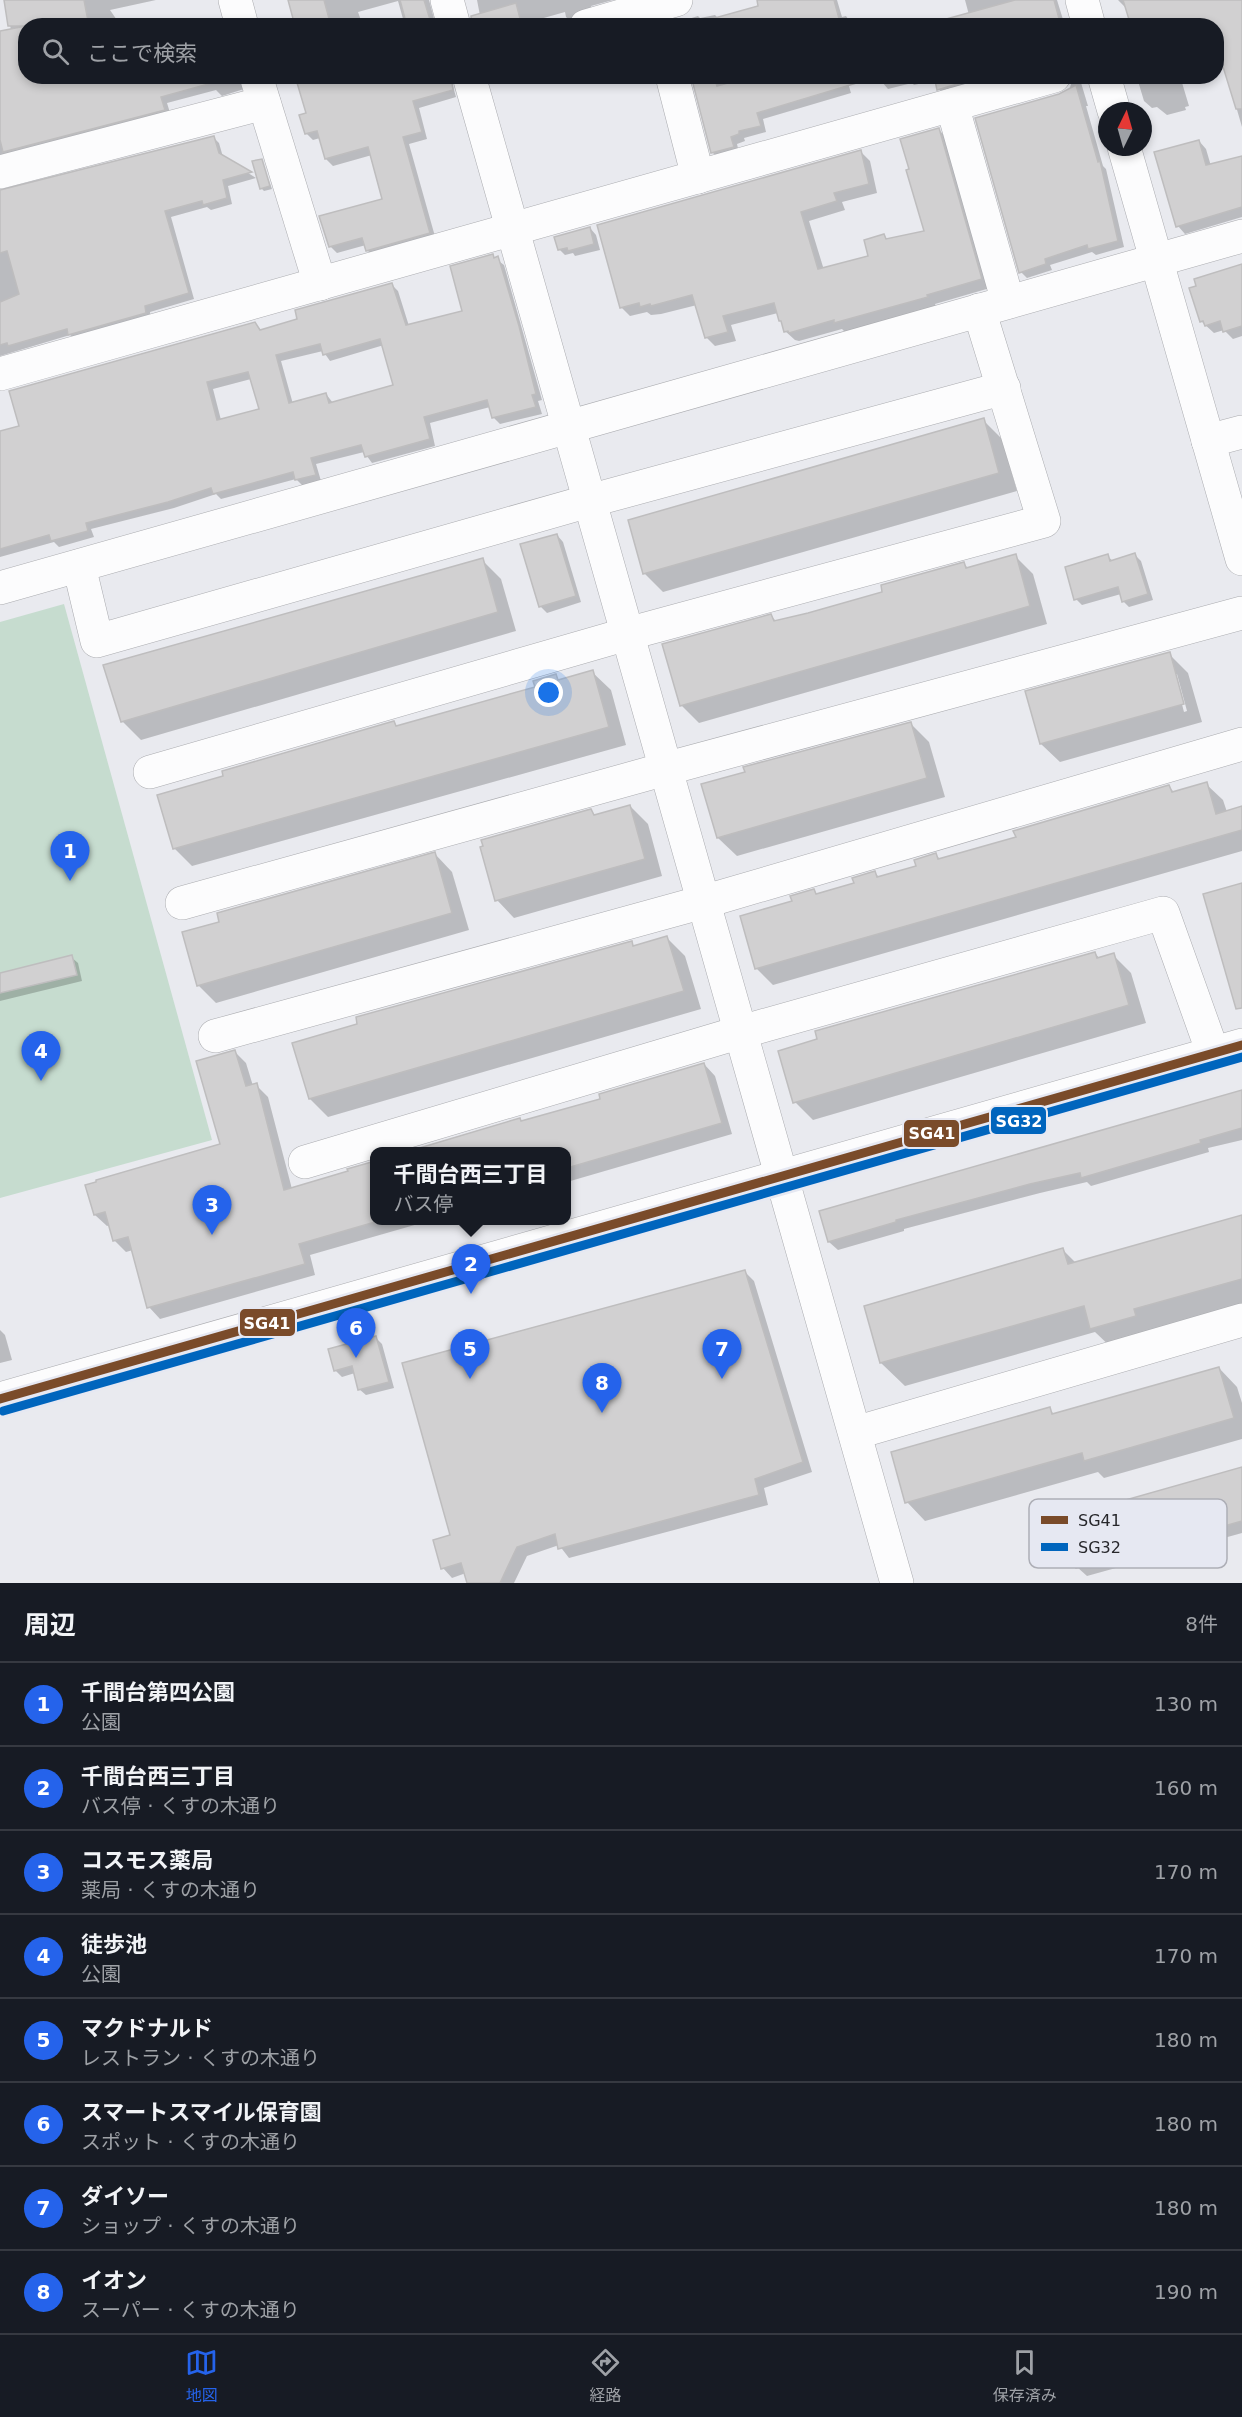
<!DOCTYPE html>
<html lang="ja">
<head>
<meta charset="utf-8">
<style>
  body { margin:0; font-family:"DejaVu Sans","Noto Sans JP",sans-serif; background:#20242c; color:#f1f3f6 }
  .compass { position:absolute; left:1098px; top:102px; width:54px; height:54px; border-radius:50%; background:#171b24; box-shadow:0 3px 9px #0003; rotate:5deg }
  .you { position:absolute; left:549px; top:693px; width:21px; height:21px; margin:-15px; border:4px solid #fff; border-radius:50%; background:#1a73e8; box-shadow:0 0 0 9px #1a73e833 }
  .badge { display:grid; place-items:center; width:39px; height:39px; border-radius:50%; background:#2563eb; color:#fff; font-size:20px; font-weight:700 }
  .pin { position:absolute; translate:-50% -50px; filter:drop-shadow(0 2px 3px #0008) }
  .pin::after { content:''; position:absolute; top:32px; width:21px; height:18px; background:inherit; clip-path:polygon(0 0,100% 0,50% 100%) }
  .popup { position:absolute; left:370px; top:1147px; width:201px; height:78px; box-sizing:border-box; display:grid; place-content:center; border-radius:12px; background:#171b24; filter:drop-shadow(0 2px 4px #0005); font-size:20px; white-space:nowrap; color:#9ea1a6 }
  .popup b { font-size:22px; color:#f1f3f6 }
  .popup::after { content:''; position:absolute; left:50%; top:100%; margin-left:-12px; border:12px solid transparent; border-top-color:#171b24 }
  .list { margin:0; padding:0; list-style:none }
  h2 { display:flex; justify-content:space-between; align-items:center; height:78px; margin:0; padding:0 24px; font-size:26px }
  h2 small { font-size:20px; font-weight:400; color:#9ea1a6 }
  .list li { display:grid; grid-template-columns:39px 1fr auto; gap:18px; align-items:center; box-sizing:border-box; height:84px; padding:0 24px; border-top:2px solid #363941 }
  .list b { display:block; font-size:22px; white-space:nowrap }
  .list p { margin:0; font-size:20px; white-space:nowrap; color:#9ea1a6 }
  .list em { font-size:20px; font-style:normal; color:#9ea1a6 }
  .icon { flex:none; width:33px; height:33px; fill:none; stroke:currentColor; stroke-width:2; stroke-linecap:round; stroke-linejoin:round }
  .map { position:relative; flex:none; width:1242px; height:1583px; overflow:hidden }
  .search { position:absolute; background:#171b24; box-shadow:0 3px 9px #0003; left:18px; right:18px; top:18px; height:66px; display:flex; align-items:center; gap:15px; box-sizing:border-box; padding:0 21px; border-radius:24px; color:#9ea1a6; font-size:22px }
  .sheet { height:750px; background:#171b24 }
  nav { display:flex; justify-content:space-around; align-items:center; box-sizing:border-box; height:84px; border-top:2px solid #363941; background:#171b24; font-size:16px; color:#9ea1a6 }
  nav a { display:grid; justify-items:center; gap:3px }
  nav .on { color:#2563eb }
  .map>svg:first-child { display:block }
  .green { fill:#c6dccf }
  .shadow { fill:#0003; fill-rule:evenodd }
  .building { fill:#d1d0d1; stroke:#bebdbe; stroke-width:1.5; fill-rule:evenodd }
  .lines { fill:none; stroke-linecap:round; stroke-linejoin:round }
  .minor-casing { stroke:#abacb0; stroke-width:34 }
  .minor { stroke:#fcfcfd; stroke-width:33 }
  .bus-1-casing { stroke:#e6e8f2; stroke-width:14 }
  .bus-2-casing { stroke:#e6e8f2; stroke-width:14 }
  .bus-1 { stroke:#7a4b2a; stroke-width:9 }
  .bus-2 { stroke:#0065bd; stroke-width:9 }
  .key { fill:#e6e8f2; stroke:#adaeb6; stroke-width:1.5 }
  .key-label { font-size:16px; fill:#27272b }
  .line-badge { stroke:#e6e8f2; stroke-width:2 }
  .badge-label { font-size:16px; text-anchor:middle; font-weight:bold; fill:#fff }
</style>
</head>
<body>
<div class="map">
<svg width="1242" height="1583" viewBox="0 0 1242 1583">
  <rect width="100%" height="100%" fill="#e9eaef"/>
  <polygon class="green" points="64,604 212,1140 0,1198 0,622"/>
  <g class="shadow">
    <polygon points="5,0 156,0 110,10 121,26 26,26 26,76 245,76 244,89 222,96 216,90 167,103 171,116 0,162 0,33 11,30"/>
    <polygon points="290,0 429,0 436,26 405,26 398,1 358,12 363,26 282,26 282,23 295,19"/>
    <polygon points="477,0 613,0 591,6 593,14 574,24 566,17 565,12 526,23 527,26 482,26"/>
    <polygon points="810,0 837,0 842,17 846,16 853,26 672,26 672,24 698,16 700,18 715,15 718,18"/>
    <polygon points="965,0 1057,0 1065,26 932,26 969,15"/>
    <polygon points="1118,0 1242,0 1242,127 1217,41 1216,26 1125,7"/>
    <polygon points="450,76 456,97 419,108 427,139 409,144 436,240 374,257 367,250 366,245 337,253 330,246 384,200 372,155 333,166 326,159 320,138 313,140 306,133 308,114"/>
    <polygon points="693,76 846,76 851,93 763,119 766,132 744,138 745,141 737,144 739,153 719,159 713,153"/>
    <polygon points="880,76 966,76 970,88 945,95 939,89 936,80 914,85 912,83 888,89 882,82"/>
    <polygon points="1074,76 1079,76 1088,106 1086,106 1103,166 1106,169 1124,247 1096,255 1092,252 1050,265 1052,270 1027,278 1021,272 1060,95 1069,90"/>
    <polygon points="1147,76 1180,76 1189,106 1185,107 1186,110 1167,115 1157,107 1152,108 1144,101 1138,81"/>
    <polygon points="939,130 948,139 990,288 935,304 936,306 845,332 842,329 799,341 795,340 785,331 778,313 731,325 736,341 715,346 706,337 697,305 661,314 651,315 647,312 630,316 621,307 861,152 870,161 877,193 842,202 845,210 809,221 824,270 870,257 884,236 888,240 926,232"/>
    <polygon points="213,137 219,143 223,157 256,178 228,186 232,204 211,210 207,207 171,217 194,299 150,312 151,319 76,340 70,335 0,356 0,192"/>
    <polygon points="1199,141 1206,149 1211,166 1242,158 1242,217 1185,234 1178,226"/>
    <polygon points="261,160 272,189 264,191 261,188"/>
    <polygon points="590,228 596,235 600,250 575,256 573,253 565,255 559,249"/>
    <path d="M492,256L504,265L542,400L538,401L542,414L500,424L494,418L490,407L430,423L435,446L372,463L364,452L316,464L321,481L303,486L296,479L221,499L216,494L174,508L91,529L94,537L59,547L54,542L0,557V433L21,427L255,324L262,331L299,320L391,284L398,291L409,326L464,312ZM384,345L395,386L333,403L326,394L293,404L281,361L323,351L330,361ZM251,379L260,410L221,420L213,389Z"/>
    <polygon points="1242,269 1242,336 1233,339 1224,330 1214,333 1201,321"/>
    <polygon points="983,420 1002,439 1017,491 663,592 645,574 629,521"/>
    <polygon points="557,535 563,542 581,602 547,613 540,606"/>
    <polygon points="1135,555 1141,561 1153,600 1129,607 1123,601 1121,594 1082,605 1076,599 1107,556 1113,561"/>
    <polygon points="1015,556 1033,574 1047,624 699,723 681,705 771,616 777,622 884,593 964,564 969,569"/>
    <polygon points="482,560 501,579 516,631 141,740 122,721"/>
    <path d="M1169,654L1188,673L1202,722L1060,762L1041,744ZM1174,674H1177L1187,711L1184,712Z"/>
    <polygon points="592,672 611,690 626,745 192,866 174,848 225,777 394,723 398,727 537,688 555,676 560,681"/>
    <polygon points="911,724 929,742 945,797 737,856 718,838"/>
    <polygon points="1206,784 1223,800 1227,812 1242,808 1242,851 773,985 756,968 794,902 813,891 818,895 856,885 875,873 880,878 918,867 936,855 941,860 1018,838 1169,787 1175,793"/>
    <polygon points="630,806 648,824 662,876 514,918 497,900 484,848 591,811 596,816"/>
    <polygon points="435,854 452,872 469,930 216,1003 198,985"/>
    <polygon points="667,938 685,956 701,1009 328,1117 310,1099 631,943 636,947"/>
    <polygon points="1095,953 1100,959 1113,955 1131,973 1146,1023 813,1120 795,1102"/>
    <polygon points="71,957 78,963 82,981 0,1001 0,974"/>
    <polygon points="235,1052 246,1063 253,1086 256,1085 268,1097 292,1189 375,1163 375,1220 432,1220 310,1255 315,1275 160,1319 149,1307 133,1250 126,1252 114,1240 110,1225 107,1226 95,1215 222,1146"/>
    <polygon points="704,1064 715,1076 732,1134 567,1182 567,1152 522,1122 602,1100"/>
    <polygon points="1242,1092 1242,1140 1208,1148 1209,1152 1091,1186 1087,1182 1040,1193 904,1229 904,1231 838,1250 829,1242"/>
    <polygon points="1242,1217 1242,1308 1115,1351 1095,1332 905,1386 881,1363 865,1307 1062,1249 1076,1263"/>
    <polygon points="744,1271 754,1281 812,1472 764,1488 768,1505 569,1558 559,1545 527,1556 514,1583 469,1583 466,1573 452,1578 443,1568 452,1536"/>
    <polygon points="0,1330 5,1335 12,1360 0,1363"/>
    <polygon points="376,1338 382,1344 394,1388 366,1395 359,1389 355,1373 342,1377 335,1370"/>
    <polygon points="1219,1368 1237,1387 1242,1403 1242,1439 1104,1478 1098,1472 925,1521 907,1502 1049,1409 1055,1415"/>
    <polygon points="1242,1470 1242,1533 1087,1576 1077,1567"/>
  </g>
  <g class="building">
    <polygon points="4,0 84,0 89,26 8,26"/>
    <polygon points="288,0 324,0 331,26 295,26"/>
    <polygon points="400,0 424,0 432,26 407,26"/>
    <polygon points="757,0 834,0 841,26 712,26 711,19 758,6"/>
    <polygon points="1015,0 1054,0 1061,26 947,26 946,19"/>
    <polygon points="1123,0 1242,0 1242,109 1236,109 1216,44 1216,26 1131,26"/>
    <polygon points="516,3 522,26 472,26 471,16"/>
    <polygon points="26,26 26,76 211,76 212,83 161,97 165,110 3,152 0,140 0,31"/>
    <polygon points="295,76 451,76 453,90 413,101 422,132 403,137 430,233 366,251 362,238 329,247 319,216 382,199 368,147 325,159 317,131 305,134 299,115 306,113"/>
    <polygon points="691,76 714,76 717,86 753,76 859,76 860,82 757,113 761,126 739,131 739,134 731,137 734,147 711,153"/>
    <polygon points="934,76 963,76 964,82 937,90"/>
    <polygon points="1076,85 1098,162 1100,161 1118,241 1088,249 1087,245 1045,259 1046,264 1019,273 975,118 1059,94"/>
    <polygon points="939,128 982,279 927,295 928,297 834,323 834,320 789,333 788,331 784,332 781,321 779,321 774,303 723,316 728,332 705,338 692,295 651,306 650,304 640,307 639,303 620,308 597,225 861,150 869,184 834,193 837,201 801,212 818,269 868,256 864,240 884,234 886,239 924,231 906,170 909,169 900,139"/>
    <polygon points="214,136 219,153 252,172 223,180 227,198 203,205 202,201 165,211 189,293 145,306 146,313 68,335 67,329 8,346 7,343 0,345 0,302 19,294 7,251 0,253 0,190"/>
    <polygon points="1199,140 1206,165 1242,156 1242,207 1176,227 1154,152"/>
    <polygon points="262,159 270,186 260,189 252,161"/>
    <polygon points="590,227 594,244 568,251 567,248 558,250 554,237"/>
    <path d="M493,254L494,258L498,256L519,326L536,394L532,395L536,407L492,418L487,400L424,417L430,439L365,457L361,445L311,458L316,475L295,480L293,472L213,494L211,488L168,502L86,523L88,531L51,541L49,535L0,549V431L19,426L9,391L255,322L260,330L297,319L295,310L392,283L406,325L462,311L450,266ZM380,339L393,385L329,403L326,393L289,403L276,355L320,344L323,355ZM248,372L259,409L217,420L207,382Z"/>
    <polygon points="1242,264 1242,326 1223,332 1220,321 1205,326 1203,321 1200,322 1189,288 1196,286 1194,279"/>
    <polygon points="984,418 999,473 643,574 628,520"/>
    <polygon points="557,534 576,596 539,607 520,544"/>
    <polygon points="1135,553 1148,594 1122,602 1118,587 1074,600 1065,567 1108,554 1110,561"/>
    <polygon points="1016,554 1030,606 680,706 662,644 771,614 774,621 808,613 882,592 881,585 964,562 966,568"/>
    <polygon points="483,558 498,612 121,722 103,665"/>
    <polygon points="1170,652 1184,704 1040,744 1025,691"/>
    <polygon points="593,670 609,727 173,849 157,795 223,776 222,771 394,721 396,726 535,687 533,681 556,674 558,680"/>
    <polygon points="911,722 927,778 717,838 701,784 745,772 743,767"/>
    <polygon points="1207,782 1216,814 1242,806 1242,830 755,969 740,916 792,901 790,896 814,889 816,894 854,883 852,878 875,871 877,877 916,866 914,860 936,853 938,859 1016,837 1013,831 1169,785 1172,792"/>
    <polygon points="630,805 645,859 495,901 480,847 483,846 481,840 591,809 594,815"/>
    <polygon points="435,852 452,913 197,986 182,932 219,922 217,913"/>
    <polygon points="1242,883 1242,1008 1236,1009 1203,894"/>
    <polygon points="667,936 684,991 309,1099 292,1043 357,1024 356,1017 632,941 633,946"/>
    <polygon points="1095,952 1097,958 1114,953 1129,1005 793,1103 778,1051 817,1039 815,1031"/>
    <polygon points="72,955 77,975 0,993 0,973"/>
    <polygon points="235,1050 246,1086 257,1083 284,1190 348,1171 347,1169 375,1161 375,1222 299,1244 305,1264 147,1308 128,1237 113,1241 105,1212 94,1215 85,1185 96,1182 96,1180 220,1144 196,1061"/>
    <polygon points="704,1063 722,1123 567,1168 567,1152 406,1152 520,1118 521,1121 600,1099 599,1094"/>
    <polygon points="1242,1090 1242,1128 1200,1140 1201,1143 1081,1178 1080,1173 1030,1184 896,1220 896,1222 828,1242 819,1211"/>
    <polygon points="1242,1215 1242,1279 1134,1309 1136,1316 1090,1329 1084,1306 880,1363 864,1306 1063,1248 1068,1264"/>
    <polygon points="745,1270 803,1462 755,1479 759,1495 558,1549 555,1534 517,1547 500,1583 467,1583 461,1563 441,1569 433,1540 450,1535 402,1363"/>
    <polygon points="376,1336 389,1382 358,1390 352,1366 334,1371 328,1349"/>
    <polygon points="1219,1367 1234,1418 1084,1461 1082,1453 905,1503 891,1452 1050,1407 1052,1414"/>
    <polygon points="1242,1467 1242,1521 1076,1568 1062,1518"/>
  </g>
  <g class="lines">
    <g class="minor-casing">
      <g id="minor">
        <polyline points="235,0 242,26"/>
        <polyline points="447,0 454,26"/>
        <polyline points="1082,0 1089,26"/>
        <polyline points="586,26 676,0"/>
        <polyline points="256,76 320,284"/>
        <polyline points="469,76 897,1583"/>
        <polyline points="672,76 698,177"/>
        <polyline points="1104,76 1114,111"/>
        <polyline points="952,105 1008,302"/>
        <polyline points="1124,147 1242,559"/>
        <polyline points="0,172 264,103"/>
        <polyline points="0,374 1054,76"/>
        <polyline points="1208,441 1242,432"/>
        <polyline points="79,566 97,641 589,501 1004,388"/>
        <polyline points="0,588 1242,236"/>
        <polyline points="150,772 627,634 1044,521 979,310"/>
        <polyline points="182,903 665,769 1242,613"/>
        <polyline points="215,1036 703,902 1242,744"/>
        <polyline points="305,1162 741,1032 1163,913 1213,1053"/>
        <polyline points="0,1399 1242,1045"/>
        <polyline points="855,1433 1242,1320"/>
      </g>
    </g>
    <use href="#minor" class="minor"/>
    <g class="bus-1-casing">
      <polyline id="bus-1" points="0,1399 1242,1045"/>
    </g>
    <g class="bus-2-casing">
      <polyline id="bus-2" points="3,1411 1242,1057"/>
    </g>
    <use href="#bus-1" class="bus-1"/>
    <use href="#bus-2" class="bus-2"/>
  </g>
  <rect x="1029" y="1499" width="198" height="69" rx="9" class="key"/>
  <rect x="1041" y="1516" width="27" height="8" fill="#7a4b2a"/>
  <rect x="1041" y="1543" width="27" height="8" fill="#0065bd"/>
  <g class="key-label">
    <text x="1078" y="1526">SG41</text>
    <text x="1078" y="1553">SG32</text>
  </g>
  <g class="line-badge">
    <rect x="990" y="1106" width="57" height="29" rx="6" fill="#0065bd"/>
    <rect x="903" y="1119" width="57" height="29" rx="6" fill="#7a4b2a"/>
    <rect x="239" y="1308" width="57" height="29" rx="6" fill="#7a4b2a"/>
  </g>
  <g class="badge-label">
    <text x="1019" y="1127">SG32</text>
    <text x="932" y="1139">SG41</text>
    <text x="267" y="1329">SG41</text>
  </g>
</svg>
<svg class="compass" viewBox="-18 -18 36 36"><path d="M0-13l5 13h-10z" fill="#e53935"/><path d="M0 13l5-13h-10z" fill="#9ea1a6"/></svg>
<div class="you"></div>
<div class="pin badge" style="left:70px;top:881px">1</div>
<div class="pin badge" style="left:471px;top:1294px">2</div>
<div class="popup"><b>千間台西三丁目</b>バス停</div>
<div class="pin badge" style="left:212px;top:1235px">3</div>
<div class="pin badge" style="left:41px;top:1081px">4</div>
<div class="pin badge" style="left:470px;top:1379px">5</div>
<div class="pin badge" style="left:356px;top:1358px">6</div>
<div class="pin badge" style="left:722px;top:1379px">7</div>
<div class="pin badge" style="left:602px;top:1413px">8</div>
<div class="search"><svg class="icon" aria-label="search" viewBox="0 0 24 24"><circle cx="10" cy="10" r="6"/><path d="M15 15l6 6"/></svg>ここで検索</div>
</div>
<section class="sheet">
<h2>周辺<small>8件</small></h2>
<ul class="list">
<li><span class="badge">1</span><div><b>千間台第四公園</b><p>公園</p></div><em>130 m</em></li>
<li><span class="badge">2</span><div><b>千間台西三丁目</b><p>バス停 · くすの木通り</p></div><em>160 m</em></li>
<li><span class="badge">3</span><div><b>コスモス薬局</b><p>薬局 · くすの木通り</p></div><em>170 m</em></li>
<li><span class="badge">4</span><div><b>徒歩池</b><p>公園</p></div><em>170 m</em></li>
<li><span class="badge">5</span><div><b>マクドナルド</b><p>レストラン · くすの木通り</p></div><em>180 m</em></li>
<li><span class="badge">6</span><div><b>スマートスマイル保育園</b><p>スポット · くすの木通り</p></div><em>180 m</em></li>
<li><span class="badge">7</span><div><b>ダイソー</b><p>ショップ · くすの木通り</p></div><em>180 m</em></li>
<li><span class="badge">8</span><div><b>イオン</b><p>スーパー · くすの木通り</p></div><em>190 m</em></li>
</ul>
</section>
<nav>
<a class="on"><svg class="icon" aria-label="map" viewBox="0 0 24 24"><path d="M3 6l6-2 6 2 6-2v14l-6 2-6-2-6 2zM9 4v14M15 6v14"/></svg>地図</a>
<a><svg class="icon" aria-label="directions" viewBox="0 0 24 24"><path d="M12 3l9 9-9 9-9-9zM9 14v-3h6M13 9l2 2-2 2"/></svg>経路</a>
<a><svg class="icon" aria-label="saved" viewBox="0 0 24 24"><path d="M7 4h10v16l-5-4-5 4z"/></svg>保存済み</a>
</nav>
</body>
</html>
